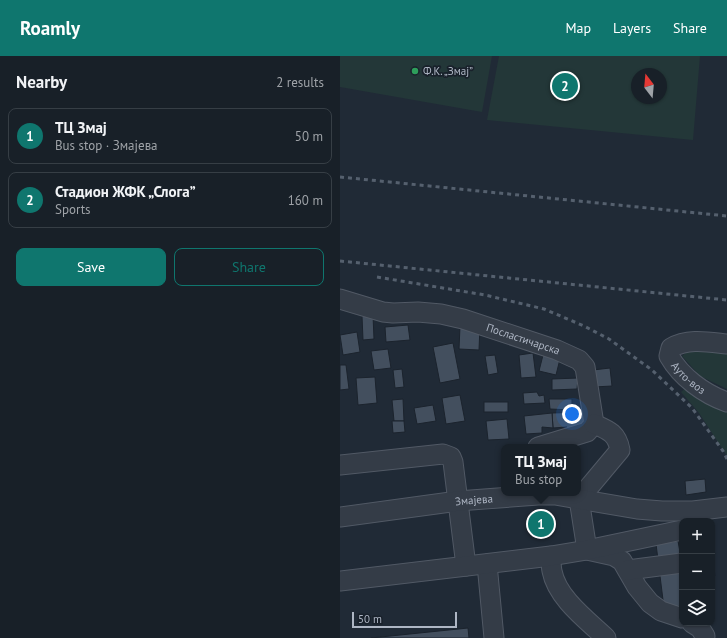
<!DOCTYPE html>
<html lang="en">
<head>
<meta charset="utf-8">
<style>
  body { margin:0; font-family:"PT Sans",sans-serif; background:#212830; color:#f1f3f6 }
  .controls { position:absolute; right:12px; bottom:12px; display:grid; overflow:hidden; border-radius:8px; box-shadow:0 1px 3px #0004 }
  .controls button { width:36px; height:36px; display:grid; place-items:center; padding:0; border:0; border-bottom:1px solid #363e45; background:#182028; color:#f1f3f6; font:20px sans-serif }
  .compass { position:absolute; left:291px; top:12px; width:36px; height:36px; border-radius:50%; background:#182028; box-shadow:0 1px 3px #0004; rotate:344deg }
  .scale { position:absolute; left:12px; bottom:10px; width:105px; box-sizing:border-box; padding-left:4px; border:2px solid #aeb6c4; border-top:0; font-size:11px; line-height:14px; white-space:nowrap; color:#aeb6c4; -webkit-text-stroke:3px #19212b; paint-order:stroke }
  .you { position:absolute; left:232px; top:358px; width:14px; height:14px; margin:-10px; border:3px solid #fff; border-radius:50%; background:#1a73e8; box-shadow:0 0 0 6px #1a73e833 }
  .badge { display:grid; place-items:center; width:26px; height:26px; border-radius:50%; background:#0f766e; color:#fff; font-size:13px; font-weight:700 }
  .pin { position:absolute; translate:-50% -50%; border:2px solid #fff; box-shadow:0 1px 4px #0006 }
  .popup { position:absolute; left:161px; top:388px; width:80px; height:52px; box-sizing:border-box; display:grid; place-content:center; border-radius:8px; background:#182028; filter:drop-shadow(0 1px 3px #0005); font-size:13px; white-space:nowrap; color:#9fa3a8 }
  .popup b { font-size:15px; color:#f1f3f6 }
  .popup::after { content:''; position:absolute; left:50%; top:100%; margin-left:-8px; border:8px solid transparent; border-top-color:#182028 }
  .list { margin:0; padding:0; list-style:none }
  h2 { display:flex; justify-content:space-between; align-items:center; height:52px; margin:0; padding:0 16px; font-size:17px }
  h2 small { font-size:13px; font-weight:400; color:#9fa3a8 }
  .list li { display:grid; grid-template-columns:26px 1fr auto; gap:12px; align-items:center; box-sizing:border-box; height:56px; margin:0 8px 8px; padding:0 8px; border:1px solid #363e45; border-radius:8px }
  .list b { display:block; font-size:15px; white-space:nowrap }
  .list p { margin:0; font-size:13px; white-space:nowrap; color:#9fa3a8 }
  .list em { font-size:13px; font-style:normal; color:#9fa3a8 }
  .actions { display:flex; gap:8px; padding:12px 16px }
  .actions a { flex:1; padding:9px 0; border:1px solid #0f766e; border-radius:8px; text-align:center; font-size:14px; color:#0f766e }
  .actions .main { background:#0f766e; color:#fff }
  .icon { flex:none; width:22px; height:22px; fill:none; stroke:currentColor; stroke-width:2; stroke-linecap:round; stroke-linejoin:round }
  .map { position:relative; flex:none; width:387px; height:582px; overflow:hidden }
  header { display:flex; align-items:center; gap:24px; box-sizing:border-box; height:56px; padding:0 20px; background:#0f766e; color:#fff }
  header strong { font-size:19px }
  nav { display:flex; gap:22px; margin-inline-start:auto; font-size:14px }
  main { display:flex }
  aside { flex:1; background:#182028 }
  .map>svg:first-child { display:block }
  .green { fill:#233738; fill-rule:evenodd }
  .building { fill:#434f5e; stroke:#1b232d }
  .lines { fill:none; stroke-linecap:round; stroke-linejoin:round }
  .minor-casing { stroke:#515965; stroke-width:21 }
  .minor { stroke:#343c47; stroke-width:19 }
  .rail { stroke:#55606e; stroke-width:3; stroke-dasharray:4 4; stroke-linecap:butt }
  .leisure-dot { fill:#2e9e5b; stroke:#19212b; stroke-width:1.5 }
  .labels { text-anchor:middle; stroke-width:3.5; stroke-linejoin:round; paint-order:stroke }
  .poi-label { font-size:11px; fill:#aeb6c4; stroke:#19212b; text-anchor:start }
  .street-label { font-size:11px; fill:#aeb6c4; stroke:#19212b }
</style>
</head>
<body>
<header>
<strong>Roamly</strong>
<nav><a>Map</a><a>Layers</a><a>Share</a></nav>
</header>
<main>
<aside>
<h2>Nearby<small>2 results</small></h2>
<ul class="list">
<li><span class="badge">1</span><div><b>ТЦ Змај</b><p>Bus stop · Змајева</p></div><em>50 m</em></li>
<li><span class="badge">2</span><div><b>Стадион ЖФК „Слога”</b><p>Sports</p></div><em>160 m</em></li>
</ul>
<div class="actions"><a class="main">Save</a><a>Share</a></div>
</aside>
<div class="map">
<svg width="387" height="582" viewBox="0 0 387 582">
  <rect width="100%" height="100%" fill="#202a36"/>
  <g class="green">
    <polygon points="0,0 152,0 142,56 0,31"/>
    <path d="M159,0H360L353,84L147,64ZM297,18H321V42H297Z"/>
    <polygon points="349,294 387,297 387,333 360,320 342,300"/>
    <polygon points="348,330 387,351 387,400 359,357 341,336"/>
  </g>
  <g class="building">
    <polygon points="33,259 34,283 23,284 22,260"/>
    <polygon points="68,269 70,284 46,286 45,271"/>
    <polygon points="120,270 140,270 139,294 119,293"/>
    <polygon points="17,276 20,296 3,299 0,279"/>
    <polygon points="113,287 120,323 100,327 93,291"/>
    <polygon points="48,293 51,312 34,314 31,295"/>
    <polygon points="193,297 196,321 181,322 179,299"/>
    <polygon points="155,299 158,317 148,319 145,300"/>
    <polygon points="203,299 220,303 216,319 199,315"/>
    <polygon points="0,309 6,309 9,333 0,334"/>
    <polygon points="270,312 272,330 254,331 253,314"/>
    <polygon points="62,313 64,331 55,332 53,314"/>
    <polygon points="35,321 37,347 18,349 16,322"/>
    <polygon points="238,322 237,333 212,334 212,323"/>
    <polygon points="197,336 199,340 204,339 205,347 184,348 183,337"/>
    <polygon points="120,339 125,365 106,368 102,342"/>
    <polygon points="63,343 64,365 54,365 52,344"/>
    <polygon points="209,343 232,343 232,354 210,353"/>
    <rect x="144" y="346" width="24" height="10"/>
    <polygon points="93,349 96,365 77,368 74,352"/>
    <polygon points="246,356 247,369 228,374 227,371 213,372 212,357"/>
    <polygon points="212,357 213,372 202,371 202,377 186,378 184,360"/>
    <polygon points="167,363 169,383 148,384 146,365"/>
    <polygon points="52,365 64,365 65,376 53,377"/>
    <polygon points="365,423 366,436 346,439 345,425"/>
    <polygon points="338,485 340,496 342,496 342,550 324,552 316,488"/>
    <polygon points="372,493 375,520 372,520"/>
    <polygon points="128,572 129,582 31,582"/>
  </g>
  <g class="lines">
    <g class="minor-casing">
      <g id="minor">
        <path id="s1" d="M0,243L43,256L53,257L78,256L101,258L123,263L217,294L239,304L245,311L254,368L247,376L198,391"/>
        <path id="s2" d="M387,288C368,286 348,282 331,292L329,300C341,321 364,338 387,346"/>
        <path d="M254,368C268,374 277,377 280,394L239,443L247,494L274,500L282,505L297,531L310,547L321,555L342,562"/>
        <polyline points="0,409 103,398 111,401 113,406 126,510"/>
        <path id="s3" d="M0,461L118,445L198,439H215L297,453L322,455H353L387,451"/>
        <path d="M211,500C211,505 211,510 212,515C217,542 247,564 266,582"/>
        <polyline points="147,508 154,582"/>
        <polyline points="288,514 342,507"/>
        <polyline points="0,525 211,500 247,494 342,474"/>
        <polyline points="352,567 360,572 365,580"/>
      </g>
    </g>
    <use href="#minor" class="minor"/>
    <g class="rail">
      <polyline points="0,121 387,160"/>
      <polyline points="0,205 387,244"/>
      <polyline points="37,221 145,239 204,253 244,270 269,283 312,314 352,352 383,395 387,403"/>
    </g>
  </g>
  <circle class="leisure-dot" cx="75" cy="15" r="4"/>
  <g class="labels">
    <g class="poi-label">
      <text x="83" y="19">Ф.К. „Змај”</text>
    </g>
    <g class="street-label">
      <text dy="4" stroke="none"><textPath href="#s1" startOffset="189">Посластичарска</textPath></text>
      <text dy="4" stroke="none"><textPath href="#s2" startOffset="95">Ауто-воз</textPath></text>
      <text dy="4" stroke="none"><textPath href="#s3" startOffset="135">Змајева</textPath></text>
    </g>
  </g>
</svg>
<div class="controls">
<button>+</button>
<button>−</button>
<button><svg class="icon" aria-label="layers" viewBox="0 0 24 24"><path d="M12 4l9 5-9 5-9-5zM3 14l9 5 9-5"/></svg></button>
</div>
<svg class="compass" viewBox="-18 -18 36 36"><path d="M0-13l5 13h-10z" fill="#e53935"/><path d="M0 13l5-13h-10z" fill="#9fa3a8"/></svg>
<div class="scale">50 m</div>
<div class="you"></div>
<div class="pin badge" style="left:201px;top:468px">1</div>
<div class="popup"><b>ТЦ Змај</b>Bus stop</div>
<div class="pin badge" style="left:225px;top:30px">2</div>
</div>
</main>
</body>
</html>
